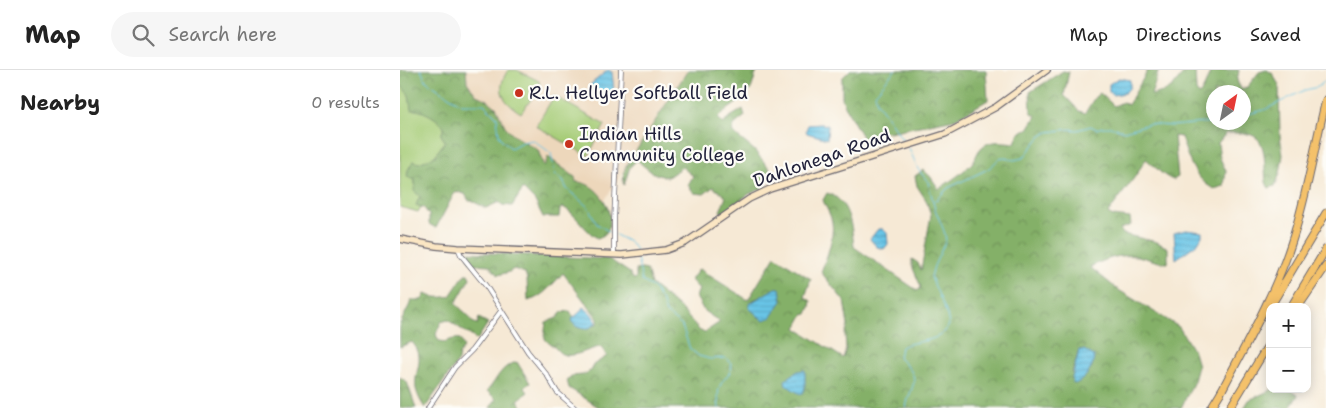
<!DOCTYPE html>
<html lang="en">
<head>
<meta charset="utf-8">
<style>
  body { margin:0; font-family:"Shantell Sans",sans-serif; background:#f6f6f6; color:#222 }
  .controls { position:absolute; right:15px; bottom:15px; display:grid; overflow:hidden; border-radius:10px; box-shadow:0 2px 12px #0003 }
  .controls button { width:45px; height:45px; display:grid; place-items:center; padding:0; border:0; border-bottom:1px solid #e0e0e0; background:#fff; color:#222; font:25px sans-serif }
  .compass { position:absolute; left:806px; top:15px; width:45px; height:45px; border-radius:50%; background:#fff; box-shadow:0 2px 12px #0003; rotate:33deg }
  .list { margin:0; padding:0; list-style:none }
  h2 { display:flex; justify-content:space-between; align-items:center; height:65px; margin:0; padding:0 20px; font-size:21px }
  h2 small { font-size:16px; font-weight:400; color:#767676 }
  .icon { flex:none; width:28px; height:28px; fill:none; stroke:currentColor; stroke-width:2; stroke-linecap:round; stroke-linejoin:round }
  .map { position:relative; flex:none; width:926px; height:338px; overflow:hidden }
  header { display:flex; align-items:center; gap:30px; box-sizing:border-box; height:70px; padding:0 25px; background:#fff; border-bottom:1px solid #e0e0e0 }
  header strong { font-size:24px }
  nav { display:flex; gap:28px; margin-inline-start:auto; font-size:18px }
  .search { width:350px; height:45px; background:#f6f6f6; display:flex; align-items:center; gap:12px; box-sizing:border-box; padding:0 18px; border-radius:28px; color:#767676; font-size:19px }
  main { display:flex }
  aside { flex:1; background:#fff }
  .map>svg:first-child { display:block }
  .built { fill:#edd7bb }
  .green { fill:#a6cc77; stroke:#647759 }
  .forest { fill:url(#forest-crowns); stroke:#536952; fill-rule:evenodd }
  .water { fill:url(#water-rules); stroke:#457390 }
  .lines { fill:none; stroke-linecap:round; stroke-linejoin:round }
  .stream { stroke:#68c4e6; stroke-width:1 }
  .minor-casing { stroke:#6c6871; stroke-width:5.5 }
  .secondary-casing { stroke:#6c6871; stroke-width:8 }
  .motorway-casing { stroke:#6c6871; stroke-width:9 }
  .minor { stroke:#fff; stroke-width:4 }
  .secondary { stroke:#fbe6c3; stroke-width:5.5 }
  .motorway { stroke:#f4c16a; stroke-width:7 }
  .poi-dot { fill:#c8321e; stroke:#fdfcf7; stroke-width:2 }
  .labels { text-anchor:middle; stroke-width:4.5; stroke-linejoin:round; paint-order:stroke }
  .poi-label { font-size:18px; fill:#22223b; stroke:#fdfcf7; text-anchor:start }
  .street-label { font-size:18px; fill:#22223b; stroke:#fdfcf7 }
</style>
</head>
<body>
<header>
<strong>Map</strong>
<div class="search"><svg class="icon" aria-label="search" viewBox="0 0 24 24"><circle cx="10" cy="10" r="6"/><path d="M15 15l6 6"/></svg>Search here</div>
<nav><a>Map</a><a>Directions</a><a>Saved</a></nav>
</header>
<main>
<aside>
<h2>Nearby<small>0 results</small></h2>
<ul class="list">
</ul>
</aside>
<div class="map">
<svg width="926" height="338" viewBox="0 0 926 338">
  <defs>
    <pattern id="forest-crowns" width="20" height="18" patternUnits="userSpaceOnUse" patternTransform="scale(1.25)"><rect width="20" height="18" fill="#84b068"/><path d="M2 6a3 3 0 1 1 6 0M12 15a3 3 0 1 1 6 0" fill="none" stroke="#6c8f57"/></pattern>
    <pattern id="water-rules" width="6" height="5" patternUnits="userSpaceOnUse" patternTransform="scale(1.25)"><rect width="6" height="5" fill="#68c4e6"/><path d="M0 2.5h6" fill="none" stroke="#5aa8c6"/></pattern>
  </defs>
  <rect width="100%" height="100%" fill="#fdfcf7"/>
  <filter id="ink" filterUnits="userSpaceOnUse"><feTurbulence type="fractalNoise" baseFrequency=".02" numOctaves="2"/><feDisplacementMap in="SourceGraphic" scale="10" xChannelSelector="R" yChannelSelector="G"/><feConvolveMatrix kernelMatrix="1 2 1 2 8 2 1 2 1" color-interpolation-filters="sRGB"/></filter>
  <filter id="wash" filterUnits="userSpaceOnUse"><feTurbulence type="fractalNoise" baseFrequency=".0096" numOctaves="4" result="noise"/><feDisplacementMap in="SourceGraphic" scale="20" xChannelSelector="R" yChannelSelector="G"/><feGaussianBlur stdDeviation="1.12" result="paint"/><feColorMatrix in="noise" values="0 0 0 0 0 0 0 0 0 0 0 0 0 0 0 0 0 1.4 0 .05"/><feComposite in="paint" operator="in"/></filter>
  <g filter="url(#wash)">
    <rect width="100%" height="100%" fill="#f6e9d5"/>
    <polygon class="built" points="0,0 288,0 199,139"/>
    <g class="green">
      <path d="M108,0H117L139,11L140,17L121,43C103,32 95,20 108,0Z"/>
      <polygon points="0,7 70,57 18,142 0,137"/>
      <polygon points="154,26 205,55 188,86 136,56"/>
    </g>
    <g class="forest">
      <path d="M0,0H66L67,12L76,25L86,29L96,37L105,56L112,64L138,80L144,97L148,87L175,107L176,112C205,112 224,162 197,168C183,159 177,145 163,137L160,139L159,147H143L135,131L123,119L112,136L102,135L99,132L86,138L72,131H69L65,124L57,122L54,124L36,158L29,154V145L24,138L16,135L20,126L14,121L15,110L7,107L8,100L13,91L19,93L35,86L45,71L41,65L44,58C40,49 20,38 11,40L9,25L0,14Z"/>
      <path d="M288,0H359C353,6 354,16 349,22C340,33 327,38 318,48L324,54L327,49L343,39L345,46L334,55L332,62L354,80L370,99L364,118L349,124L323,144L320,141L326,127L313,117L304,124L294,123L288,115L293,106L282,97L268,107C254,106 247,99 237,90L230,97L224,115L223,112L225,98Z"/>
      <polygon points="450,0 586,0 588,30 555,49 489,62 479,61 465,72 449,44 442,29 442,8"/>
      <path d="M748,0H759L751,25C759,23 767,22 773,16C781,8 782,0 795,0L796,21L799,25C804,20 808,7 811,0H839L837,11L841,19L847,17L859,2L867,0L872,3L879,15L880,66L883,85L880,103L875,116L869,118C864,111 866,107 865,99C864,66 858,62 826,63L818,73L820,88L826,101L824,116L814,119C794,109 788,88 781,67L774,66L778,107L773,110C761,105 756,97 746,89L734,108L708,143L713,146L730,148L731,155L720,159L723,164L757,172L768,178V193C757,193 748,188 737,186C717,184 706,189 690,197L717,219L779,257L794,282L798,296L794,311L781,338H200L169,318L167,310L171,306L183,305L192,300L193,295L207,286L201,277C189,278 174,289 162,284C158,282 156,278 153,276C140,267 145,266 146,252L157,248L162,242L170,241L174,248L171,250L172,252L179,258L192,256L198,253V249L163,203C154,213 142,228 128,231L127,209L125,203L114,199L109,202L98,205L89,195L74,194L70,192L67,182L209,189L230,203L233,209L236,208V200L242,199L247,200L251,214L282,240L300,261L305,262L320,252L304,241L296,227L299,219L291,210L299,199L348,230L375,186L411,209L405,227L411,231L410,237L407,244L403,245L396,258L443,288L446,279L445,264L448,256L444,231L421,202C427,186 436,164 431,148C429,142 425,136 423,130L427,123C449,129 452,157 454,177L518,221L521,217L512,196V189L518,193L521,200L531,145L526,130L517,116L515,106L523,100L530,106L539,119C551,110 563,103 573,92C576,88 577,82 581,78C590,69 603,72 615,73C618,65 620,60 628,59L636,46L631,42L630,22L663,1L669,2L664,25L679,41L685,43L695,27L700,23L714,36L723,32L728,35ZM814,22H844V52H814ZM375,218L359,248L350,232L372,221ZM679,280H684L694,288L691,299L678,313L672,303Z"/>
      <path d="M65,204H68L70,208L56,233C61,241 69,243 72,252L77,254L79,248L88,253L77,270L48,250L41,252L36,264L38,270C46,275 50,267 60,269L64,277L59,284L58,291L25,338C21,332 18,327 16,319C13,301 27,289 12,272L0,277V254L12,230H22L25,224C34,228 41,228 50,226Z"/>
      <path d="M117,292L130,313L124,317L128,322L118,330L123,338H90L96,329L87,321C98,309 100,296 117,292Z"/>
      <polygon points="0,307 7,312 16,338 0,338"/>
      <polygon points="873,319 889,319 898,325 890,338 844,338 849,330"/>
    </g>
    <g class="water">
      <polygon points="208,0 212,2 214,20 213,23 203,27 191,23 189,17 191,14"/>
      <polygon points="719,8 730,10 730,17 725,23 713,25 709,22 709,14"/>
      <polygon points="421,54 428,55 427,69 407,63 406,60 408,55"/>
      <polygon points="478,159 483,159 487,163 488,174 484,179 477,177 470,169"/>
      <polygon points="786,160 802,162 802,166 798,173 776,189 774,163"/>
      <polygon points="375,218 380,218 382,231 370,248 363,250 349,238 349,234"/>
      <path d="M183,237C189,241 194,245 196,253L188,259C181,259 174,257 171,250L180,242Z"/>
      <path d="M679,280H684L694,286C694,297 686,309 675,314L673,313L672,308Z"/>
      <polygon points="405,300 405,317 403,323 400,324 386,315 385,310 398,301"/>
    </g>
    <g class="lines">
      <g class="stream">
        <polyline points="21,0 26,11 50,27 62,34 84,34 97,47 99,65 102,70 111,78 122,72 133,70 151,83 155,104 163,111 167,119 188,137 197,154 213,164"/>
        <polyline points="495,0 475,24 477,32 506,75"/>
        <polyline points="844,45 864,40 905,20 918,17 926,10"/>
        <polyline points="534,132 548,118 588,99 599,89 604,88 614,90 623,88 641,66 648,62 670,59 677,60 691,56 696,59 703,57 714,57 724,61 749,54 771,56 815,52"/>
        <polyline points="216,165 231,173 236,180"/>
        <path d="M237,187L242,211L254,218L263,233L266,243L282,256L290,279L299,286L310,289L325,288L331,293C334,302 325,306 321,314C317,321 318,330 319,338"/>
        <path d="M506,338C510,313 525,311 499,288L501,277C516,269 540,274 549,255L547,244L531,207L534,196L546,170L544,161L535,139L528,112L518,99L509,78"/>
      </g>
    </g>
  </g>
  <g filter="url(#ink)">
    <g class="lines">
      <g class="minor-casing">
        <g id="minor">
          <polyline points="58,178 61,185 86,216 128,282 147,305 157,322 175,338"/>
          <polyline points="214,184 214,151 221,0"/>
          <polyline points="28,338 55,297 72,280 101,241"/>
        </g>
      </g>
      <g class="secondary-casing">
        <polyline id="secondary" points="0,169 36,176 58,178 222,185 266,180 285,173 349,129 370,119 545,64 596,37 647,0"/>
      </g>
      <g class="motorway-casing">
        <g id="motorway">
          <polyline points="870,237 926,143"/>
          <polyline points="891,237 926,179"/>
          <polyline points="898,237 926,196"/>
          <path d="M821,322C846,274 874,226 891,174C907,127 914,78 926,30"/>
          <polyline points="811,338 822,320"/>
          <polyline points="830,338 870,272"/>
        </g>
      </g>
      <use href="#minor" class="minor"/>
      <use href="#secondary" class="secondary"/>
      <use href="#motorway" class="motorway"/>
    </g>
  </g>
  <g class="poi-dot">
    <circle cx="119" cy="23" r="5"/>
    <circle cx="169" cy="74" r="5"/>
  </g>
  <g class="labels">
    <g class="poi-label">
      <text x="129" y="29">R.L. Hellyer Softball Field</text>
      <text x="179" y="70">Indian Hills<tspan x="179" dy="21">Community College</tspan></text>
    </g>
    <g class="street-label">
      <text transform="translate(422 88) rotate(-19)" y="6">Dahlonega Road</text>
    </g>
  </g>
</svg>
<div class="controls">
<button>+</button>
<button>−</button>
</div>
<svg class="compass" viewBox="-18 -18 36 36"><path d="M0-13l5 13h-10z" fill="#e53935"/><path d="M0 13l5-13h-10z" fill="#767676"/></svg>
</div>
</main>
</body>
</html>
